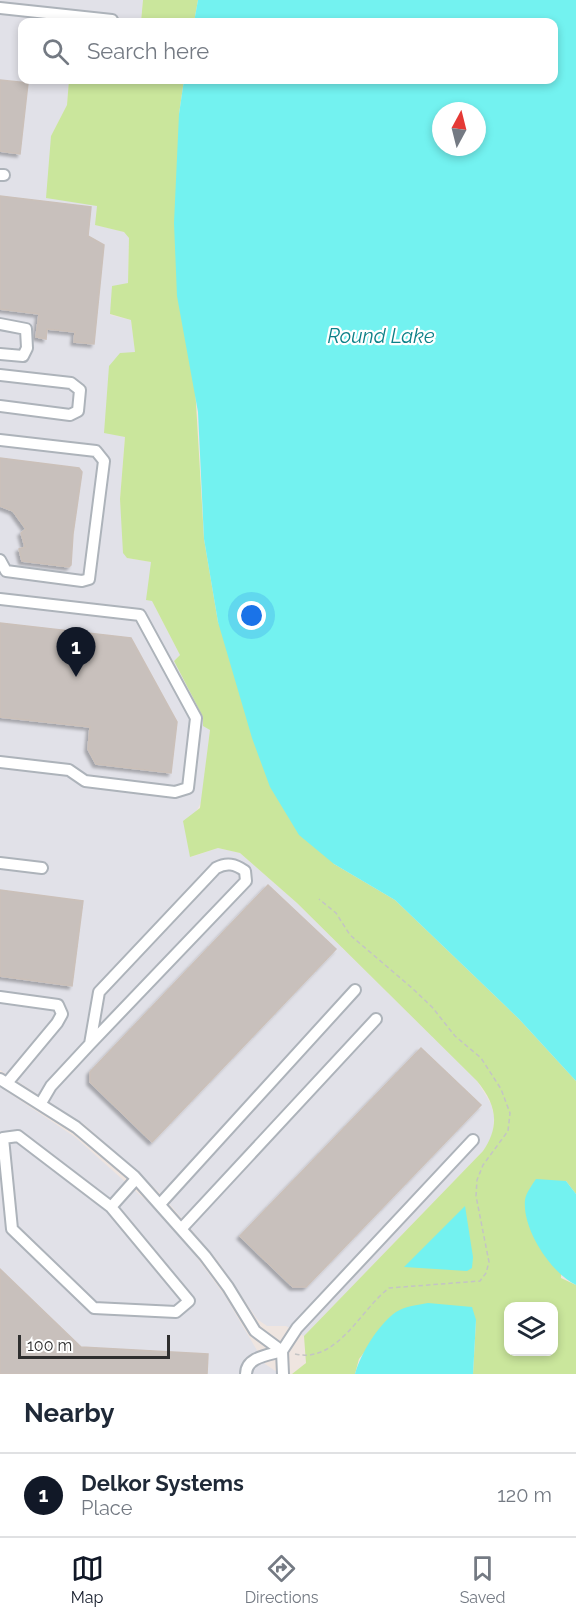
<!DOCTYPE html>
<html lang="en">
<head>
<meta charset="utf-8">
<style>
  body { margin:0; font-family:Raleway,sans-serif; background:#f2f2f3; color:#1f2937 }
  .controls { position:absolute; right:18px; bottom:18px; display:grid; overflow:hidden; border-radius:12px; box-shadow:0 3px 9px #0003 }
  .controls button { width:54px; height:54px; display:grid; place-items:center; padding:0; border:0; border-bottom:2px solid #e0e1e3; background:#fff; color:#1f2937; font:30px sans-serif }
  .compass { position:absolute; left:432px; top:102px; width:54px; height:54px; border-radius:50%; background:#fff; box-shadow:0 3px 9px #0003; rotate:7deg }
  .scale { position:absolute; left:18px; bottom:15px; width:152px; box-sizing:border-box; padding-left:6px; border:3px solid #2e2e2e; border-top:0; font-size:16px; line-height:21px; white-space:nowrap; color:#2e2e2e; -webkit-text-stroke:4px #fff; paint-order:stroke }
  .you { position:absolute; left:252px; top:616px; width:21px; height:21px; margin:-15px; border:4px solid #fff; border-radius:50%; background:#1a73e8; box-shadow:0 0 0 9px #1a73e833 }
  .badge { display:grid; place-items:center; width:39px; height:39px; border-radius:50%; background:#111827; color:#fff; font-size:20px; font-weight:700 }
  .pin { position:absolute; translate:-50% -50px; filter:drop-shadow(0 2px 3px #0008) }
  .pin::after { content:''; position:absolute; top:32px; width:21px; height:18px; background:inherit; clip-path:polygon(0 0,100% 0,50% 100%) }
  .list { margin:0; padding:0; list-style:none }
  h2 { display:flex; justify-content:space-between; align-items:center; height:78px; margin:0; padding:0 24px; font-size:26px }
  h2 small { font-size:20px; font-weight:400; color:#747a83 }
  .list li { display:grid; grid-template-columns:39px 1fr auto; gap:18px; align-items:center; box-sizing:border-box; height:84px; padding:0 24px; border-top:2px solid #e0e1e3 }
  .list b { display:block; font-size:22px; white-space:nowrap }
  .list p { margin:0; font-size:20px; white-space:nowrap; color:#747a83 }
  .list em { font-size:20px; font-style:normal; color:#747a83 }
  .icon { flex:none; width:33px; height:33px; fill:none; stroke:currentColor; stroke-width:2; stroke-linecap:round; stroke-linejoin:round }
  .map { position:relative; flex:none; width:576px; height:1374px; overflow:hidden }
  .search { position:absolute; background:#fff; box-shadow:0 3px 9px #0003; left:18px; right:18px; top:18px; height:66px; display:flex; align-items:center; gap:15px; box-sizing:border-box; padding:0 21px; border-radius:12px; color:#747a83; font-size:22px }
  .sheet { height:162px; background:#fff }
  nav { display:flex; justify-content:space-around; align-items:center; box-sizing:border-box; height:84px; border-top:2px solid #e0e1e3; background:#fff; font-size:16px; color:#747a83 }
  nav a { display:grid; justify-items:center; gap:3px }
  nav .on { color:#111827 }
  .map>svg:first-child { display:block }
  .industrial { fill:#e1e1e8 }
  .green { fill:#cae69c; fill-rule:evenodd }
  .water { fill:#73f2f0; fill-rule:evenodd }
  .building { fill:#c8c0bc; stroke:#cbc0b9; stroke-width:1.5; filter:url(#shadow) }
  .lines { fill:none; stroke-linecap:round; stroke-linejoin:round }
  .minor-casing { stroke:#adb3ba; stroke-width:14 }
  .path { stroke:#c4c4c4; stroke-width:1.5; stroke-dasharray:4.5 3; stroke-linecap:butt }
  .minor { stroke:#fff; stroke-width:10 }
  .labels { text-anchor:middle; stroke-width:4.5; stroke-linejoin:round; paint-order:stroke }
  .water-label { font-size:20px; font-style:italic; fill:#0c8087; stroke:#fff }
</style>
</head>
<body>
<div class="map">
<svg width="576" height="1374" viewBox="0 0 576 1374">
  <defs>
    <filter id="shadow"><feDropShadow dx="-3" dy="3" stdDeviation="1.5" flood-color="#0004"/></filter>
  </defs>
  <rect width="100%" height="100%" fill="#efe5e0"/>
  <g class="industrial">
    <polygon points="0,0 143,0 141,22 22,22 22,80 69,80 67,105 51,136 97,206 96,225 124,232 129,238 128,283 110,315 131,320 135,352 104,432 125,437 120,499 127,558 151,562 152,601 180,655 174,661 210,729 202,801 194,815 191,857 218,848 240,853 297,903 477,1081 491,1104 494,1116 493,1137 483,1151 304,1336 286,1326 267,1326 257,1319 218,1261 161,1194 85,1125 0,1070"/>
    <polygon points="0,1087 75,1137 149,1203 192,1251 225,1296 265,1364 280,1374 0,1374"/>
  </g>
  <g class="green">
    <polygon points="143,0 198,0 194,22 141,22"/>
    <path d="M69,80H184L179,114L204,539L218,622L334,864L395,900L519,1019L576,1081V1194L566,1181L561,1278L576,1285V1374H473L476,1320L395,1313L359,1359L355,1374H292L306,1363L304,1336L483,1151C500,1126 497,1105 477,1081L297,903L240,853L218,848L190,857L183,821L200,808L210,730L203,726V717L174,661L180,655L152,601L146,600L151,562L127,558L123,553L120,499L125,437L104,433L109,366L120,353L135,352L131,320L110,314L112,286L128,283L129,238L124,232L95,225L97,206L46,198L51,136L67,105ZM508,1306H554V1352H508Z"/>
  </g>
  <g class="water">
    <path d="M198,0H576V1081L519,1019L395,900L334,864L299,835L270,787L252,738L218,622L204,539L198,412L177,296L174,223L179,114L184,80H554V22H194ZM441,111H477V147H441Z"/>
    <path d="M536,1179L566,1181L576,1194V1285C551,1273 522,1229 525,1200C526,1193 532,1185 536,1179Z"/>
    <polygon points="465,1206 473,1257 472,1268 467,1271 404,1267"/>
    <path d="M428,1303L472,1307L476,1320L473,1374H355C361,1353 378,1325 396,1312C406,1306 417,1305 428,1303Z"/>
  </g>
  <g class="building">
    <polygon points="0,80 28,83 20,154 0,151"/>
    <polygon points="0,196 91,207 88,236 104,245 94,344 74,342 75,332 47,329 46,339 36,337 39,314 0,309"/>
    <polygon points="0,458 79,468 82,472 73,534 71,565 69,567 22,561 19,549 25,547 21,533 26,529 13,511 0,506"/>
    <polygon points="0,623 131,638 177,722 171,773 96,764 88,749 90,727 0,717"/>
    <polygon points="268,885 336,949 152,1142 90,1082 90,1072"/>
    <polygon points="0,890 83,901 72,986 0,976"/>
    <polygon points="421,1048 481,1105 306,1287 293,1287 240,1236"/>
    <polygon points="0,1269 81,1347 208,1354 207,1374 0,1374"/>
  </g>
  <g class="lines">
    <g class="minor-casing">
      <g id="minor">
        <polyline points="0,8 112,20"/>
        <polyline points="0,175 4,175"/>
        <polyline points="0,324 26,329 27,348 23,356 0,354"/>
        <polyline points="0,375 71,383 80,390 78,411 70,415 0,406"/>
        <polyline points="0,440 96,451 104,461 89,579 82,581 6,571 0,560"/>
        <polyline points="0,599 140,615 196,718 188,788 175,792 85,781 69,770 0,762"/>
        <polyline points="0,863 42,868"/>
        <polyline points="0,997 58,1005 62,1014 57,1023 7,1083"/>
        <polyline points="0,1079 76,1127 134,1176 205,1256 228,1287 255,1331 282,1351"/>
        <path d="M41,1103L51,1086L90,1044L246,881L245,871C235,864 227,862 216,868L99,992L90,1044"/>
        <polyline points="161,1203 355,990"/>
        <polyline points="111,1207 189,1301 176,1312 94,1308 12,1229 3,1138 18,1136 111,1207 136,1179"/>
        <polyline points="182,1228 376,1019"/>
        <path d="M246,1374C246,1357 269,1355 282,1351"/>
        <polyline points="283,1374 282,1351 297,1328 473,1140"/>
      </g>
    </g>
    <path class="path" d="M295,1354C337,1364 361,1309 389,1288L480,1281L486,1273L489,1262L476,1196L477,1180L483,1165L508,1131L510,1113L501,1089L481,1058L455,1036L432,1007L412,988L350,935L336,913L319,899"/>
    <use href="#minor" class="minor"/>
  </g>
  <g class="labels">
    <g class="water-label">
      <text x="381" y="343">Round Lake</text>
    </g>
  </g>
</svg>
<div class="controls">
<button><svg class="icon" aria-label="layers" viewBox="0 0 24 24"><path d="M12 4l9 5-9 5-9-5zM3 14l9 5 9-5"/></svg></button>
</div>
<svg class="compass" viewBox="-18 -18 36 36"><path d="M0-13l5 13h-10z" fill="#e53935"/><path d="M0 13l5-13h-10z" fill="#747a83"/></svg>
<div class="scale">100 m</div>
<div class="you"></div>
<div class="pin badge" style="left:76px;top:677px">1</div>
<div class="search"><svg class="icon" aria-label="search" viewBox="0 0 24 24"><circle cx="10" cy="10" r="6"/><path d="M15 15l6 6"/></svg>Search here</div>
</div>
<section class="sheet">
<h2>Nearby<small></small></h2>
<ul class="list">
<li><span class="badge">1</span><div><b>Delkor Systems</b><p>Place</p></div><em>120 m</em></li>
</ul>
</section>
<nav>
<a class="on"><svg class="icon" aria-label="map" viewBox="0 0 24 24"><path d="M3 6l6-2 6 2 6-2v14l-6 2-6-2-6 2zM9 4v14M15 6v14"/></svg>Map</a>
<a><svg class="icon" aria-label="directions" viewBox="0 0 24 24"><path d="M12 3l9 9-9 9-9-9zM9 14v-3h6M13 9l2 2-2 2"/></svg>Directions</a>
<a><svg class="icon" aria-label="saved" viewBox="0 0 24 24"><path d="M7 4h10v16l-5-4-5 4z"/></svg>Saved</a>
</nav>
</body>
</html>
